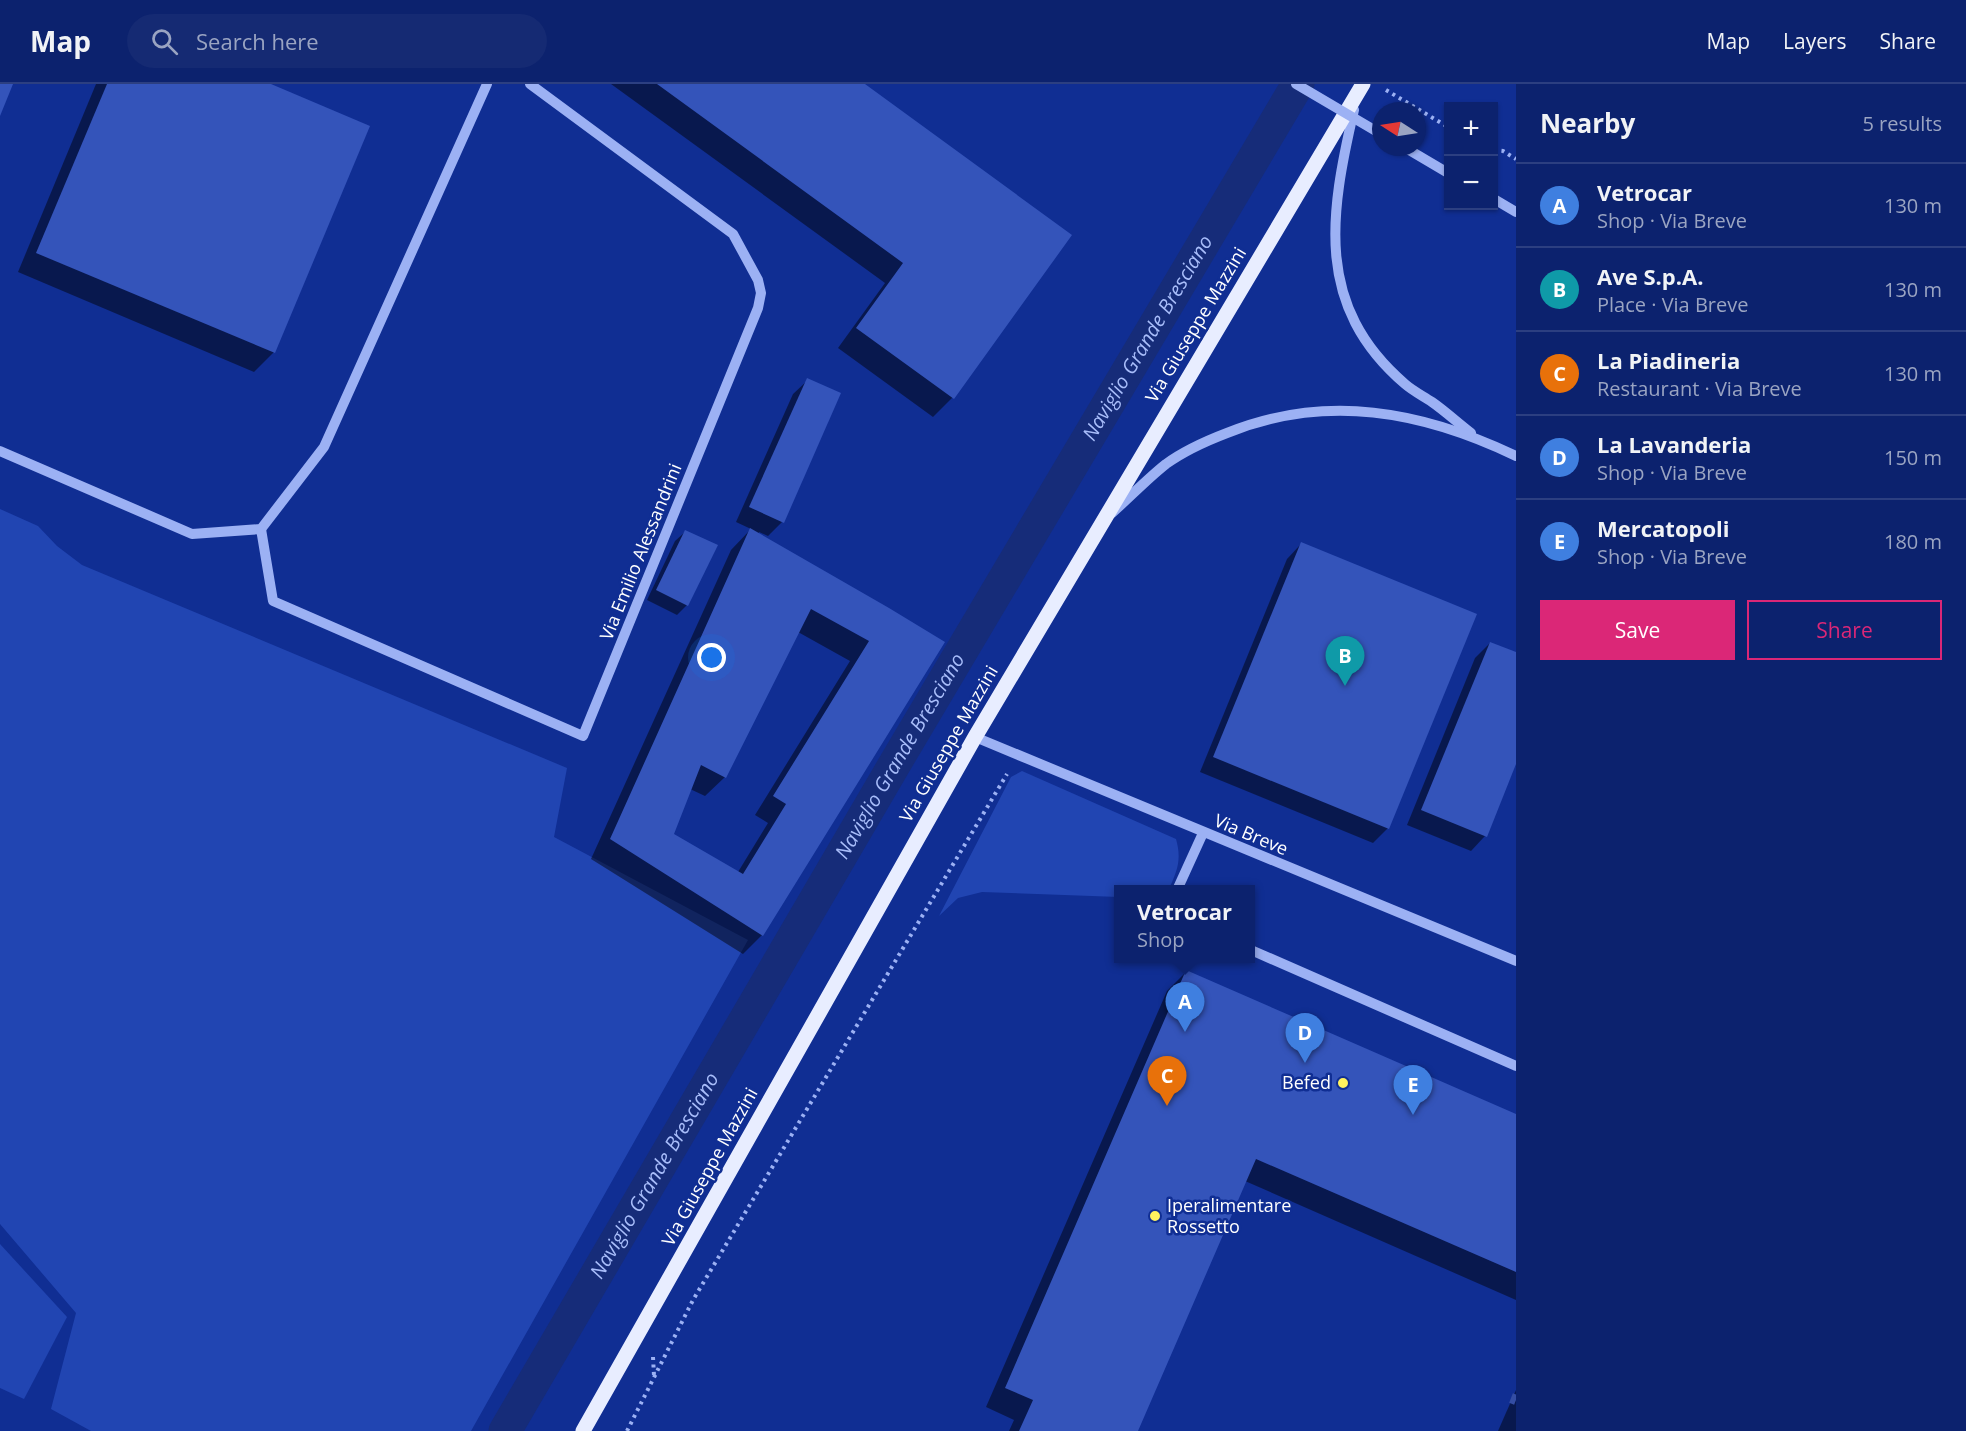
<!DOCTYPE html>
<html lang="en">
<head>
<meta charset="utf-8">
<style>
  body { margin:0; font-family:"Open Sans",sans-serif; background:#152a73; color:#f1f3f6 }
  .controls { position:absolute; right:18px; top:18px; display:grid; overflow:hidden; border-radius:0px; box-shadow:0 2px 4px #0004 }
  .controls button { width:54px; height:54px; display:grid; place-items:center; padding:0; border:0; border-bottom:2px solid #2c3f81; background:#0c226e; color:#f1f3f6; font:30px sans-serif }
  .compass { position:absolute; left:1372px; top:18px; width:54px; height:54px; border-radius:50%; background:#0c226e; box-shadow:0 2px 4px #0004; rotate:282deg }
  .you { position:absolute; left:712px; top:574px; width:21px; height:21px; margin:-15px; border:4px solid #fff; border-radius:50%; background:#1a73e8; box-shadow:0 0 0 9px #1a73e833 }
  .badge { display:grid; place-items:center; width:39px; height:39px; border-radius:50%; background:#db2777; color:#fff; font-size:20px; font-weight:700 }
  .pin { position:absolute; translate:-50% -50px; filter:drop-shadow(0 2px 3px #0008) }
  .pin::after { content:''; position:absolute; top:32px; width:21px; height:18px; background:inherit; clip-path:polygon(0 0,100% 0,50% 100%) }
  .popup { position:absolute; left:1114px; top:801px; width:141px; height:78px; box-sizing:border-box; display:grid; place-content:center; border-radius:0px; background:#0c226e; filter:drop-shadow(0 2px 4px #0005); font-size:20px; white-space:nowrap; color:#9aa4c2 }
  .popup b { font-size:22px; color:#f1f3f6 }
  .popup::after { content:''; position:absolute; left:50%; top:100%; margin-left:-12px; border:12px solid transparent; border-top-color:#0c226e }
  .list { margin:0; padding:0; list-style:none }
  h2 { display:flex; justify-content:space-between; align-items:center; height:78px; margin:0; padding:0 24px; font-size:26px }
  h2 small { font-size:20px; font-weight:400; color:#9aa4c2 }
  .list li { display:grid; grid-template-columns:39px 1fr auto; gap:18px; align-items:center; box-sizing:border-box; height:84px; padding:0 24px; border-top:2px solid #2c3f81 }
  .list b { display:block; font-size:22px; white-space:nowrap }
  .list p { margin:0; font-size:20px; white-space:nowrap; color:#9aa4c2 }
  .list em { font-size:20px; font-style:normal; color:#9aa4c2 }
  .actions { display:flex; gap:12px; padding:18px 24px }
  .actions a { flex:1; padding:14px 0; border:2px solid #db2777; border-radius:0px; text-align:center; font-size:21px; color:#db2777 }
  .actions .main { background:#db2777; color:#fff }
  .icon { flex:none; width:33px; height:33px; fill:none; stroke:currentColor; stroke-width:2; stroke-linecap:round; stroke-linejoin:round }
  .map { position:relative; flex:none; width:1516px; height:1347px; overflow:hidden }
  header { display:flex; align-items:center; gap:36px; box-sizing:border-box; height:84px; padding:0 30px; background:#0c226e; border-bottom:2px solid #2c3f81 }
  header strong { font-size:28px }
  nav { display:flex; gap:33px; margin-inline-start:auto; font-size:21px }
  .search { width:420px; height:54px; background:#152a73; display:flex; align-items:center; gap:15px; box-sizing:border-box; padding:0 21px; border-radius:33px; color:#9aa4c2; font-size:22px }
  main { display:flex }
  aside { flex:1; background:#0c226e }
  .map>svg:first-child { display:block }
  .green { fill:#2145b2 }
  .shadow { fill:#0007; fill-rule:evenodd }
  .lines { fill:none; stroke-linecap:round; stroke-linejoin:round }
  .canal { stroke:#162c79; stroke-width:33 }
  .building { fill:#3454ba; fill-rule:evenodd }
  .minor-tunnel { stroke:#344da3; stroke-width:10; stroke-dasharray:10 5; stroke-linecap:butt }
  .path { stroke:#9cb1f4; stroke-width:4; stroke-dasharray:3 4.5; stroke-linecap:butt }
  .minor { stroke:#9cb1f4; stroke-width:10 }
  .major { stroke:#e8edff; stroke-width:15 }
  .minor-bridge { stroke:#9cb1f4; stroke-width:10 }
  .poi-dot { fill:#fff25e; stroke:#102e93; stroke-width:2 }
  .labels { text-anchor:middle; stroke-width:5; stroke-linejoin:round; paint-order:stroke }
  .street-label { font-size:18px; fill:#fff; stroke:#102e93 }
  .poi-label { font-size:18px; fill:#fff; stroke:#102e93; text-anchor:end }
  .water-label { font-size:20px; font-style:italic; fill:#a8bdfa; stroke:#102e93 }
</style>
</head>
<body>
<header>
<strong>Map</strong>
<div class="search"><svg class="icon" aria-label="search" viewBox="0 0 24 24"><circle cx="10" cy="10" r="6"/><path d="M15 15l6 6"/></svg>Search here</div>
<nav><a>Map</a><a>Layers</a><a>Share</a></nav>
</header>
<main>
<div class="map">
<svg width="1516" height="1347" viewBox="0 0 1516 1347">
  <rect width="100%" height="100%" fill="#102e93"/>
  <g class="green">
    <polygon points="0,425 38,442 57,462 82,481 567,684 554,753 748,856 471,1347 91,1347 51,1325 76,1229 0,1140"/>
    <path d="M1022,687L1176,755C1182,776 1177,787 1169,805L1119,806V813L982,808L958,814L939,832L1011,693Z"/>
    <polygon points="0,1160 67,1233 24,1315 0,1304"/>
  </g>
  <g class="shadow">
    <polygon points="96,0 267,0 274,268 254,288 18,188"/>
    <polygon points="611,0 862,0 1070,152 952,314 933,333 838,264 885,199"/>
    <path d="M808,296L782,438L768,452L759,448L758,451L889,525L762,851L743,870L591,775L731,466L751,445L736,438L793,310ZM798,548L850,577L755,731L768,739L738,788L672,750L690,705L705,712L725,693Z"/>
    <polygon points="685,448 716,462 687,521 677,531 647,516 675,457"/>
    <polygon points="1301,460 1388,744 1373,759 1200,688 1287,475"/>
    <polygon points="1490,559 1516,570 1516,676 1485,752 1471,767 1407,741 1475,574"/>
    <polygon points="1186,888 1516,1032 1516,1216 1245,1097 1136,1347 1009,1347 1014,1336 986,1323 1167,907"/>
    <polygon points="1516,1306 1516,1347 1498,1347"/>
  </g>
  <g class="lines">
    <path class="canal" id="s1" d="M505,1347L897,676L1298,0"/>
  </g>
  <g class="building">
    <polygon points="0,0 13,0 0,32"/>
    <polygon points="107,0 271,0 370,42 275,269 36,169"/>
    <polygon points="657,0 865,0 1072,151 954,315 856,244 903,179"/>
    <polygon points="807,294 841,309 784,439 749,423"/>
    <path d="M750,444L889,524L945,558L763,852L610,755ZM811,525L869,557L773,712L786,720L743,790L674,750L701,681L726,694Z"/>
    <polygon points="685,446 718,461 688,522 656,506"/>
    <polygon points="1301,458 1477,530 1389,745 1213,673"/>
    <polygon points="1490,558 1516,568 1516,680 1487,753 1421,726"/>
    <polygon points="1186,886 1516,1030 1516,1188 1256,1075 1138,1347 1019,1347 1033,1316 1005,1304"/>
  </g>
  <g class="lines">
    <polyline class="minor-tunnel" points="1511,1314 1516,1316"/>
    <g class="path">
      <polyline points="1386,6 1448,43"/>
      <polyline points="1494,66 1503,67 1516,75"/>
      <polyline points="653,1273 654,1292"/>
      <polyline points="627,1347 693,1216 1007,690"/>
    </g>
    <g class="minor">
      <path d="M1354,26C1330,130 1314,222 1405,300C1413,307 1423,312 1432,318C1445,327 1458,339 1471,349"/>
      <polyline points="1404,63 1448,89"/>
      <polyline points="1494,115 1516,128"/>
      <polyline points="0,367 192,450 261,445 324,363 487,0"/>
      <path d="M1112,429C1130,413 1147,395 1166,380C1184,367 1206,357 1227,349C1326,309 1422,327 1516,372"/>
      <polyline points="261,445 273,517 583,652 758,224 761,209 758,196 733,150 530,0"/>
      <polyline points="975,653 1516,877"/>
      <polyline points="1177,806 1203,749"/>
      <polyline points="1251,866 1516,982"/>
    </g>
    <polyline class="major" points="583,1347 975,653 1363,0"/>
    <polyline class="minor-bridge" points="1296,0 1381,50"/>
  </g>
  <g class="poi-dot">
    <circle cx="1343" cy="999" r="6"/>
    <circle cx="1155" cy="1132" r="6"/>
  </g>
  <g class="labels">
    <g class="street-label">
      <text transform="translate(1196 241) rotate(-59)" y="6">Via Giuseppe Mazzini</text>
      <text transform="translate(641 468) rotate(-68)" y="6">Via Emilio Alessandrini</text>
      <text transform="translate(949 660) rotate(-60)" y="6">Via Giuseppe Mazzini</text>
      <text transform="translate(1251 751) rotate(23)" y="6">Via Breve</text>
      <text transform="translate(710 1083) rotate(-61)" y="6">Via Giuseppe Mazzini</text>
    </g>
    <g class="poi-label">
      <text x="1331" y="1005">Befed</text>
      <text x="1167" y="1128" text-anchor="start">Iperalimentare<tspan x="1167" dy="21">Rossetto</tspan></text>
    </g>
    <g class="water-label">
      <text dy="7" stroke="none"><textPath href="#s1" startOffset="1268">Naviglio Grande Bresciano</textPath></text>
      <text dy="7" stroke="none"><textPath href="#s1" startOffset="782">Naviglio Grande Bresciano</textPath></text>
      <text dy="7" stroke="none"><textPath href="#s1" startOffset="296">Naviglio Grande Bresciano</textPath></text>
    </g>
  </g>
</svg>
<div class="controls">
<button>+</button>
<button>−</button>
</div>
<svg class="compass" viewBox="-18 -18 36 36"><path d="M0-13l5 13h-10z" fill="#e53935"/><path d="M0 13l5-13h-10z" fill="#9aa4c2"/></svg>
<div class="you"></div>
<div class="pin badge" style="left:1185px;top:948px;background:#3f7fe0">A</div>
<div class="popup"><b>Vetrocar</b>Shop</div>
<div class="pin badge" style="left:1345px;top:602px;background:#0f9aa8">B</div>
<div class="pin badge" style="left:1167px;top:1022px;background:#e8710a">C</div>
<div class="pin badge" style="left:1305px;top:979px;background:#3f7fe0">D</div>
<div class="pin badge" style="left:1413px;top:1031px;background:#3f7fe0">E</div>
</div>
<aside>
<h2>Nearby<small>5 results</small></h2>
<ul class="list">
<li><span class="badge" style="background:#3f7fe0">A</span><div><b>Vetrocar</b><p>Shop · Via Breve</p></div><em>130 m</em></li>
<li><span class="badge" style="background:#0f9aa8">B</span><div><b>Ave S.p.A.</b><p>Place · Via Breve</p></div><em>130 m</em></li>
<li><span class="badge" style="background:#e8710a">C</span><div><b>La Piadineria</b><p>Restaurant · Via Breve</p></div><em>130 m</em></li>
<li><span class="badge" style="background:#3f7fe0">D</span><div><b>La Lavanderia</b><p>Shop · Via Breve</p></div><em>150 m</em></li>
<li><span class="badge" style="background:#3f7fe0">E</span><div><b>Mercatopoli</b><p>Shop · Via Breve</p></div><em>180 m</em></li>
</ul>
<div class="actions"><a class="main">Save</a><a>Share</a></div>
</aside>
</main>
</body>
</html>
